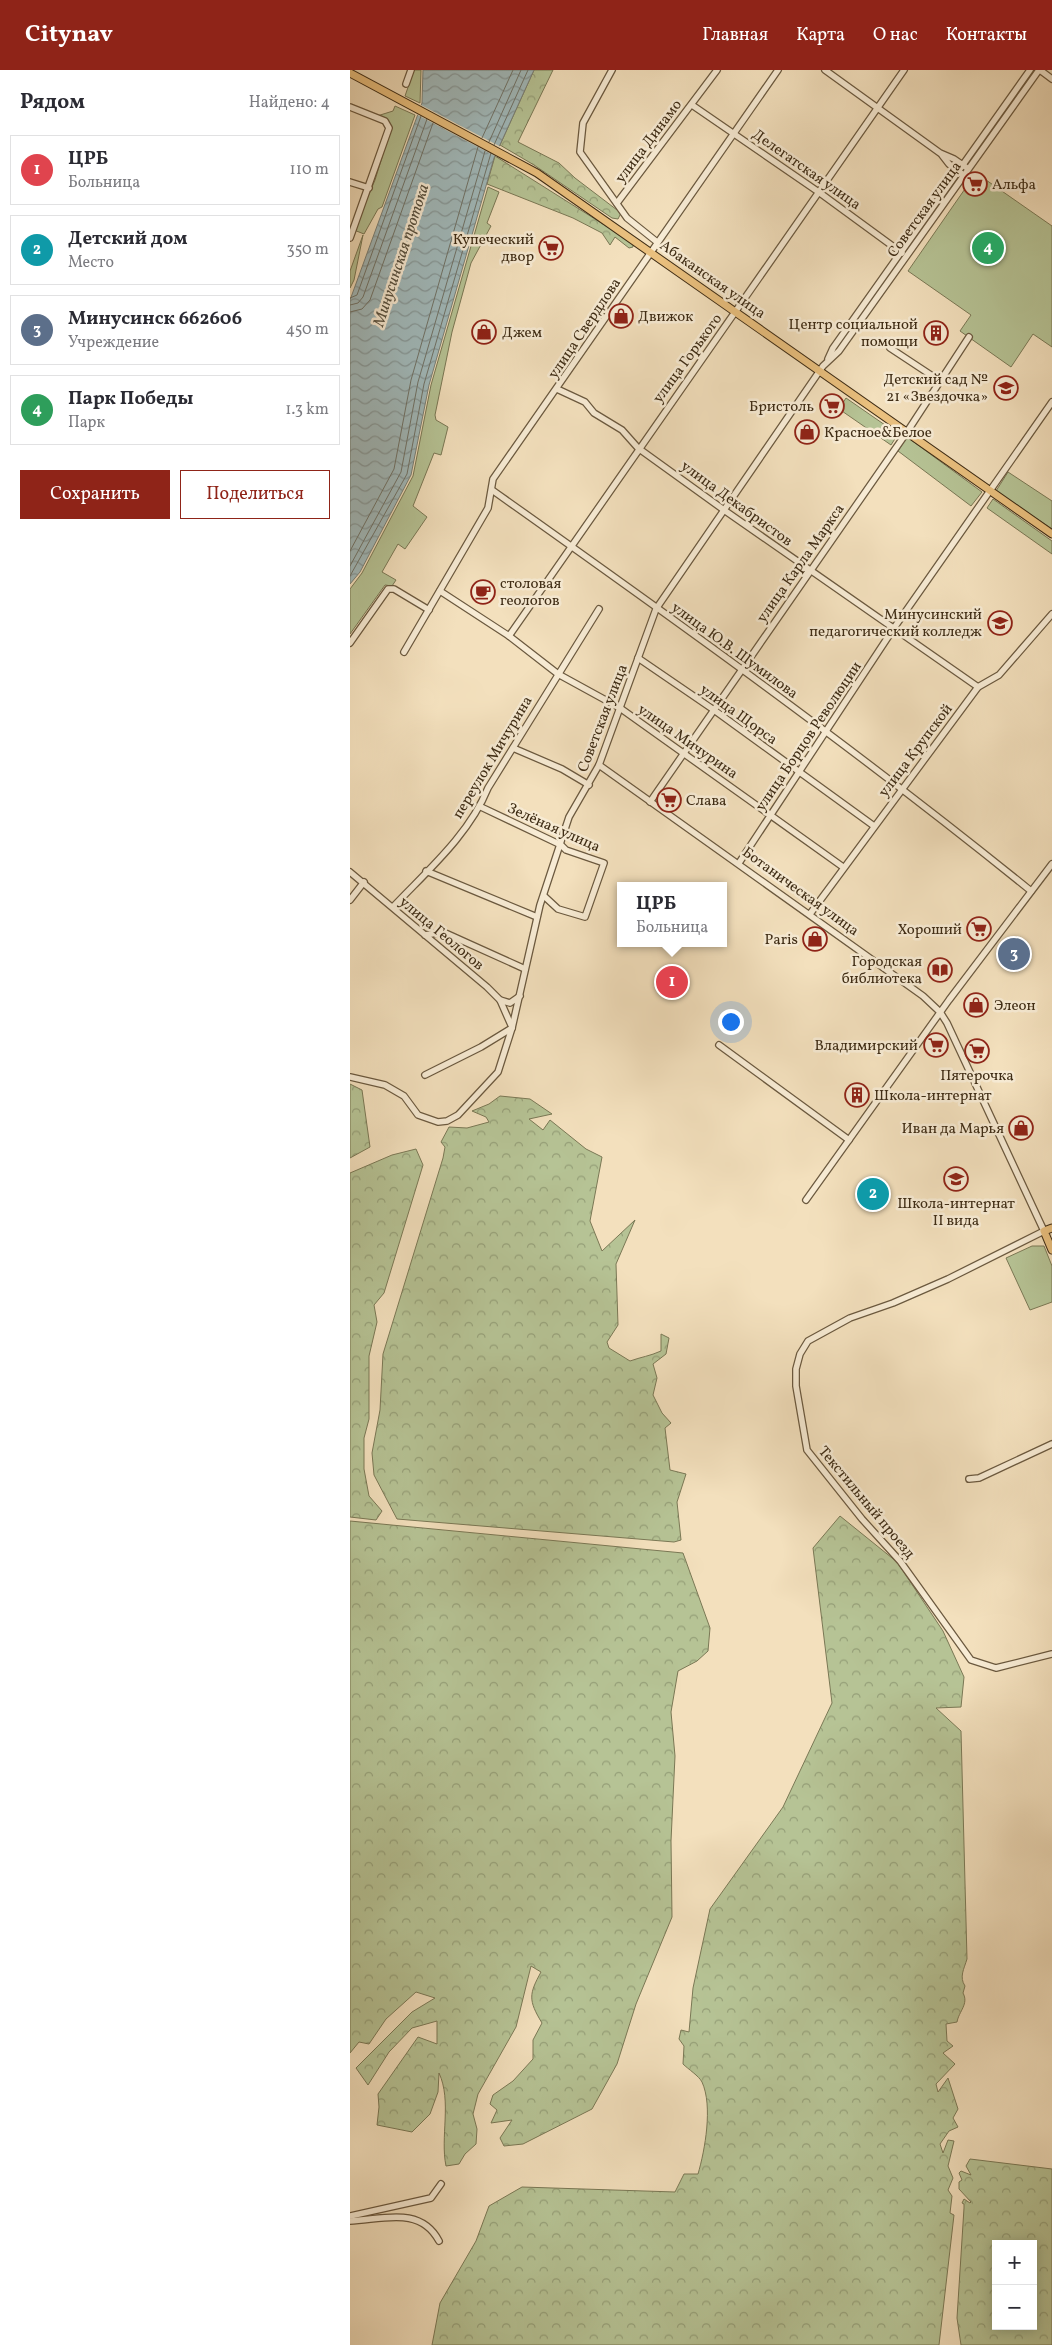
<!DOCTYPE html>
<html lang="ru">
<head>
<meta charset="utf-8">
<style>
  body { margin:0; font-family:Vollkorn,serif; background:#f2f2f3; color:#2b2b33 }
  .controls { position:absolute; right:15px; bottom:15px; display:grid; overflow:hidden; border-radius:0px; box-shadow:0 2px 12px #0003 }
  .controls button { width:45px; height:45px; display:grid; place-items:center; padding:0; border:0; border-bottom:1px solid #e1e1e2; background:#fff; color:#2b2b33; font:25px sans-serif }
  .you { position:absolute; left:380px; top:951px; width:18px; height:18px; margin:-12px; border:4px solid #fff; border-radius:50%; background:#1a73e8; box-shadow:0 0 0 8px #1a73e833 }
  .badge { display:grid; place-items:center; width:32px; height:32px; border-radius:50%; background:#8f2418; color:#fff; font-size:16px; font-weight:700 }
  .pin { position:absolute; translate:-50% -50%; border:2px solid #fff; box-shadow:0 1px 5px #0006 }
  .popup { position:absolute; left:267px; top:812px; width:110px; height:65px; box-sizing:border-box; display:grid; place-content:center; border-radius:0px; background:#fff; filter:drop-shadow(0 1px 4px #0005); font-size:16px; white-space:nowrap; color:#7c7c81 }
  .popup b { font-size:19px; color:#2b2b33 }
  .popup::after { content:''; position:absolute; left:50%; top:100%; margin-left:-10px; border:10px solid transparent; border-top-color:#fff }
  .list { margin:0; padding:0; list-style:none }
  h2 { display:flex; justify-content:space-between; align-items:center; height:65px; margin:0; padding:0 20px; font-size:21px }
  h2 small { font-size:16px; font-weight:400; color:#7c7c81 }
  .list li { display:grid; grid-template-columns:32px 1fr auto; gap:15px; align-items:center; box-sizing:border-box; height:70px; margin:0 10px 10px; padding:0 10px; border:1px solid #e1e1e2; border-radius:0px }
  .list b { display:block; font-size:19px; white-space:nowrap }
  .list p { margin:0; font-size:16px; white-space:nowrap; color:#7c7c81 }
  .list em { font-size:16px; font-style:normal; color:#7c7c81 }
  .actions { display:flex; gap:10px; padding:15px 20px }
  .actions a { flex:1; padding:11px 0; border:1px solid #8f2418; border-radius:0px; text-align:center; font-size:18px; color:#8f2418 }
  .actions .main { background:#8f2418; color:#fff }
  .map { position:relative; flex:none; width:702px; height:2275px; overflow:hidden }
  header { display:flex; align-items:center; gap:30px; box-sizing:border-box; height:70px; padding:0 25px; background:#8f2418; color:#fff }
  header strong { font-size:24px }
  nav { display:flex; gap:28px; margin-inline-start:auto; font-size:18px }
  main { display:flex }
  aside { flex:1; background:#fff }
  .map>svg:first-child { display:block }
  .forest { fill:url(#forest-crowns); stroke:#7a7855; fill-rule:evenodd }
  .park { fill:#b6c395; stroke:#7a7855 }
  .water { fill:url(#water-waves); stroke:#798179 }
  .pier { fill:#f3e0bd }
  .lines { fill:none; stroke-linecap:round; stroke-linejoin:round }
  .shore { stroke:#707368; stroke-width:1 }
  .minor-casing { stroke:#6b593f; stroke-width:8 }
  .major-casing { stroke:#3e2c15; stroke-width:9 }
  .minor { stroke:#f7ebd4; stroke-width:5.5 }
  .major { stroke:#eac07e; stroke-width:7 }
  .labels { text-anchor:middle; stroke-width:5; stroke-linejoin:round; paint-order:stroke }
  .street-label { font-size:15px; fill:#3e2c15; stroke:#f7ebd4 }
  .poi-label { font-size:15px; fill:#3e2c15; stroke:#f7ebd4; text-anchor:end }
  .water-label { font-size:16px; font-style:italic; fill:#57503f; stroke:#f7ebd4 }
</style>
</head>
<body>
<header>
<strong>Citynav</strong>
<nav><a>Главная</a><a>Карта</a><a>О нас</a><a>Контакты</a></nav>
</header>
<main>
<aside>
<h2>Рядом<small>Найдено: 4</small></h2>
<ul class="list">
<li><span class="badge" style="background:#e0444e">1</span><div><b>ЦРБ</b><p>Больница</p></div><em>110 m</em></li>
<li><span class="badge" style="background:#0f9aa8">2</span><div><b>Детский дом</b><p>Место</p></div><em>350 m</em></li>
<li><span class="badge" style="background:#5c6f8a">3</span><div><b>Минусинск 662606</b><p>Учреждение</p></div><em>450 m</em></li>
<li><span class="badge" style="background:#2e9e5b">4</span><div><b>Парк Победы</b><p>Парк</p></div><em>1.3 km</em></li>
</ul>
<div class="actions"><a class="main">Сохранить</a><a>Поделиться</a></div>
</aside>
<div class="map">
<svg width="702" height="2275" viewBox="0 0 702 2275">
  <defs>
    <pattern id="forest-crowns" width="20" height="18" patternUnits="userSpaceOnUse" patternTransform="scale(1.25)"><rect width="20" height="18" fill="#b6c395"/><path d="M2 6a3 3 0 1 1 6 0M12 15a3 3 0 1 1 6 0" fill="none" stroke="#959f78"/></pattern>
    <pattern id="water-waves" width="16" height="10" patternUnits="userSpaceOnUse" patternTransform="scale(1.25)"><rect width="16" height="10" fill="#a1babc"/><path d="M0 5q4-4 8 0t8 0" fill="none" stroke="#859798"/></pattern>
  </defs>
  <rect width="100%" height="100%" fill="#f3e0bd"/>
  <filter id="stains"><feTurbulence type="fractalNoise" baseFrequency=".004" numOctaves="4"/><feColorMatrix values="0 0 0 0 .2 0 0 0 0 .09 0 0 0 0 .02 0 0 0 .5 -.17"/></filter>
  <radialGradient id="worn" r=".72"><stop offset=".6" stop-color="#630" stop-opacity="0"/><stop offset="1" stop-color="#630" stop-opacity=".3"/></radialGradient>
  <g class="forest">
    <polygon points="184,0 203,0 168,72 209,93 225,108 271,143 268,149 262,148 184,95 150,75"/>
    <polygon points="145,86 283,173 283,177 279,178 265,167 260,175 252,163 223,148 137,114"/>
    <polygon points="0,1014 12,1020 20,1077 0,1088"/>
    <path d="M150,1026L180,1029L202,1044L179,1049L193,1060L200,1050L236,1079L252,1087L240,1151L252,1181L285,1150L266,1194L268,1255L257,1272L259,1278L280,1291C291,1287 300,1286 311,1281V1264L319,1268L316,1284L303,1294L307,1308L303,1325L312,1343L321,1353L315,1358L320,1400L336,1404L327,1432L331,1470L324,1472L47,1449L24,1405L22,1383L30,1340L33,1284L93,1088L95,1077L91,1072L99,1057L117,1058L139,1052L136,1047L122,1041L139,1034Z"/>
    <polygon points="66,1079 73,1095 34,1223 24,1235 27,1252 19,1286 19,1349 14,1368 14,1399 19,1426 32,1441 26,1450 0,1447 0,1103 42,1085"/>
    <path d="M490,1446L547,1492L593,1561L614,1607L611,1637L586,1638L611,1661L617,1889C614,1899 609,1907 615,1916L613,1923C619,1934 609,1941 607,1952L596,1954L597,1971L603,1976L593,1983L605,1994L586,2014L588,2022L598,2008L608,2039L603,2048L608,2057L599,2061L590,2074L593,2083L598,2070L604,2071L598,2096L603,2108L598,2120L602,2126L600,2143L604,2145L589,2275H82L90,2233L126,2171L139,2136L172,2117L325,2122L334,2104H348C355,2080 363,2036 352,2012C349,2006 338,1999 333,1994L334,1976L329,1969L331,1960L339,1962L343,1918L360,1839L433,1737L482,1633L463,1478Z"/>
    <path d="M0,1451L333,1483L360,1558L358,1581L347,1591L328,1601L321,1642L325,1686L321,1771L322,1847L286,1934L267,1994L242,2039L173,2074L154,2076L150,2068L162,2050L141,2053L147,2040L140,2034L143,2025L163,2011L183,1989V1970L192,1953C178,1930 179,1924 191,1902L181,1896L166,1957L128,2024L123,2044L127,2059L126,2074L115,2084L109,2094L96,2096C90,2067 102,2031 89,2003L88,2022L80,2044L62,2062L27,2055L29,2037L28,2024L68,1967L87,1974V1951L62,1958L39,1982L18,2015L6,1998L62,1942L85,1928L66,1922L36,1949L19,1974L9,1972L0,1983Z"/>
    <path d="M620,2089L702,2099V2275H611L607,2248L614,2138V2134L612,2133L614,2129L620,2133L621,2132L609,2119V2112L612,2110L609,2103L611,2101L621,2105L616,2096ZM646,2174H683V2256H646Z"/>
  </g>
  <g class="park">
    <polygon points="64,0 71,0 70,33 55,26"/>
    <polygon points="45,36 65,45 32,137 28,139 14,164 4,160 25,110 41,58 38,51 27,46 43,41"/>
    <polygon points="626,103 702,156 702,277 683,264 661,297 610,261 621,245 558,201"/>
    <polygon points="138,117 149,122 137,153 141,156 121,193 102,262 85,345 86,350 98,357 91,385 84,383 63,436 77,447 55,479 48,474 32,502 46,510 42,516 35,515 0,564 0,519 12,503 63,406 81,315"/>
    <polygon points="13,165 4,210 0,218 0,201"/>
    <polygon points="496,328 548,364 541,375 489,339"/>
    <polygon points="557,367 632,422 621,436 548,381"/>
    <polygon points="658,402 702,431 702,459 646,421"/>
    <polygon points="643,429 702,471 702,484 637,438"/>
    <polygon points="682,1176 694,1176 702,1196 702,1232 680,1240 656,1188"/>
  </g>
  <polygon class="water" points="73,0 184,0 144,88 79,315 61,405 10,502 0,514 0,230 72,33"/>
  <polygon class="pier" points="69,34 151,77 147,87 64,43"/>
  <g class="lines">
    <g class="shore">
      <polyline points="132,68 163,0"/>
      <polyline points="139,72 171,0"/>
      <polyline points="144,75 178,0"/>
      <polyline points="0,228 7,225 71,46"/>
      <polyline points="0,235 8,233 13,227 77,49"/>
      <polyline points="0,242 12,239 20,230 83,53"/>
      <polyline points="0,481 44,399 61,310 128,77"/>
      <polyline points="0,496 51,402 68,312 135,81"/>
      <polyline points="0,506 57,404 74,314 141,83"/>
    </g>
    <g class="minor-casing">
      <g id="minor">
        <polyline points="262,0 233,53 230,82 277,148 307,172"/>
        <polyline points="475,0 590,83 604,89 617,98"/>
        <polyline points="690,0 702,9"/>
        <polyline points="56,14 61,0"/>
        <polyline points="342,35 470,123 552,183"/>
        <polyline points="0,37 35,51 39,58 0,168"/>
        <polyline points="592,85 599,94 612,104"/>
        <polyline points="0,112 19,118"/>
        <polyline points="267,133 367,0"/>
        <polyline points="540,278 590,311"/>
        <polyline points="478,289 483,278 680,0"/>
        <polyline points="207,319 235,332 244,343 272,360 288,378 374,440 628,617"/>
        <path d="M142,420C324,549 507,680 681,821"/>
        <polyline points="90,521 159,566 208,604 270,638 493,797"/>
        <polyline points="159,566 554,0"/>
        <polyline points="0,573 38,519 44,519 79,540"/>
        <polyline points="54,582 138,438 143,409 428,0"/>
        <polyline points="288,588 364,640 524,756"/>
        <polyline points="163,678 212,699 239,715"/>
        <polyline points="249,695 573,926 590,942 597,953 694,1161 598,1209 543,1233 500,1248 458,1271 450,1284 446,1299 446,1316 457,1380 512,1449 550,1491 621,1590 646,1598 702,1584"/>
        <polyline points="300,732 557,362 619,267"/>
        <polyline points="131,737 211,775 216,780 254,793 235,847 208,839 194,826"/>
        <polyline points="389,793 544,558 702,332"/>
        <polyline points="76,801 187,847"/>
        <polyline points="0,802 137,917 150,930 160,933 170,926"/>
        <polyline points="0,830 14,812"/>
        <path d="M43,837C77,801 119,765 138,718L249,539"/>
        <polyline points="460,844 628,617 649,605 702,544"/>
        <polyline points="75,865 93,862 175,899"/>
        <polyline points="150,930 161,955"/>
        <polyline points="369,975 499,1070"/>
        <polyline points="75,1005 131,977 162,958"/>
        <polyline points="0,1007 35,1015 54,1026 68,1045 88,1052 97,1051 108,1045 148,1002 162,958 190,835 219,747 249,695 306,539 473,296 489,281 689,0"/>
        <polyline points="456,1130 599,930 702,794"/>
        <polyline points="619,1409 629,1408 702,1374"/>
        <polyline points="0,2146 81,2128 91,2114"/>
        <path d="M0,2151C31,2150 70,2135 89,2171"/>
      </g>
    </g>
    <g class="major-casing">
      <g id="major">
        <polyline points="0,3 187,103 702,464"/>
        <polyline points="702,1158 694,1161 702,1180"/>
      </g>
    </g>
    <use href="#minor" class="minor"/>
    <use href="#major" class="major"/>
  </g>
  <defs>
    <g id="supermarket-ring" transform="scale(1.25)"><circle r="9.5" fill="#f7ebd4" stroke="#8f2418" stroke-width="1.5"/><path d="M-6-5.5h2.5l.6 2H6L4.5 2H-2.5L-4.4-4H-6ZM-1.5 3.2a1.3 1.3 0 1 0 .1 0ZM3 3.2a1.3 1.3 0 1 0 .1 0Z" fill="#8f2418"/></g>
    <g id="shop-ring" transform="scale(1.25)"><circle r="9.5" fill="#f7ebd4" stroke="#8f2418" stroke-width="1.5"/><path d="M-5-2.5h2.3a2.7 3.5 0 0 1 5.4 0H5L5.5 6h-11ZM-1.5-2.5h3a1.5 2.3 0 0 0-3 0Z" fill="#8f2418"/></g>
    <g id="building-ring" transform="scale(1.25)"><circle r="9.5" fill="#f7ebd4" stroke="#8f2418" stroke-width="1.5"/><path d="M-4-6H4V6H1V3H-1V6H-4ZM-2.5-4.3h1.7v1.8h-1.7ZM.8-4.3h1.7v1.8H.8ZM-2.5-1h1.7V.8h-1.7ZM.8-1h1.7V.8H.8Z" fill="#8f2418"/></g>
    <g id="school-ring" transform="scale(1.25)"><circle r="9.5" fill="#f7ebd4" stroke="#8f2418" stroke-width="1.5"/><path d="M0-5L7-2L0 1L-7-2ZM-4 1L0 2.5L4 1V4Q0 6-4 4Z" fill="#8f2418"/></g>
    <g id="cafe-ring" transform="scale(1.25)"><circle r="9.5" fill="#f7ebd4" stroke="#8f2418" stroke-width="1.5"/><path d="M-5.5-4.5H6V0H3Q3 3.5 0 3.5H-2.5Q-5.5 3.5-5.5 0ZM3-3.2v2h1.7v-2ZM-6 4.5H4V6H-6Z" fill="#8f2418"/></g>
    <g id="university-ring" transform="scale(1.25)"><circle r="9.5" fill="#f7ebd4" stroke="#8f2418" stroke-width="1.5"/><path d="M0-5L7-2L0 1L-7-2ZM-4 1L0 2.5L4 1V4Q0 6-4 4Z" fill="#8f2418"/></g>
    <g id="library-ring" transform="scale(1.25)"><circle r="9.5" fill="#f7ebd4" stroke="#8f2418" stroke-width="1.5"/><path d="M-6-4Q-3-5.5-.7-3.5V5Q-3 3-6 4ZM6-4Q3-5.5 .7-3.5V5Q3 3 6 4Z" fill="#8f2418"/></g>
  </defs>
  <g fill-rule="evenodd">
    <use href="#supermarket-ring" x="625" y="114"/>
    <use href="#supermarket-ring" x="201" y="178"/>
    <use href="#shop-ring" x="271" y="246"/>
    <use href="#shop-ring" x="134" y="262"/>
    <use href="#building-ring" x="586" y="263"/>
    <use href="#school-ring" x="656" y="318"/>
    <use href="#supermarket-ring" x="482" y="336"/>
    <use href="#shop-ring" x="457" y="362"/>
    <use href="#cafe-ring" x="133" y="522"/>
    <use href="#university-ring" x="650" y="553"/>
    <use href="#supermarket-ring" x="319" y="730"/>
    <use href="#supermarket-ring" x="629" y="859"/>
    <use href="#shop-ring" x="465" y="869"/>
    <use href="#library-ring" x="590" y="900"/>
    <use href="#shop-ring" x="626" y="935"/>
    <use href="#supermarket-ring" x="586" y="975"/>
    <use href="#supermarket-ring" x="627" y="981"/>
    <use href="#building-ring" x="507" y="1025"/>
    <use href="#shop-ring" x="671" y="1058"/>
    <use href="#school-ring" x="606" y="1109"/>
  </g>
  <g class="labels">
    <g class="street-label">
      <text transform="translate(298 71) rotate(-53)" y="5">улица Динамо</text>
      <text transform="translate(457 99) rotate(35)" y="5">Делегатская улица</text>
      <text transform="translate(574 139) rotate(-54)" y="5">Советская улица</text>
      <text transform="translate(363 209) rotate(35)" y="5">Абаканская улица</text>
      <text transform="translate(234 258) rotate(-56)" y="5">улица Свердлова</text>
      <text transform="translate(337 288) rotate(-54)" y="5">улица Горького</text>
      <text transform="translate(387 433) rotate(36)" y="5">улица Декабристов</text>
      <text transform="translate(450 493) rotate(-55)" y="5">улица Карла Маркса</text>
      <text transform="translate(385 580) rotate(36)" y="5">улица Ю.В. Шумилова</text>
      <text transform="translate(389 644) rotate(36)" y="5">улица Щорса</text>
      <text transform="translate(252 648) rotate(-69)" y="5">Советская улица</text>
      <text transform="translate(458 666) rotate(-56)" y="5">улица Борцов Революции</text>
      <text transform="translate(338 671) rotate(35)" y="5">улица Мичурина</text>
      <text transform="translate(565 680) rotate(-53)" y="5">улица Крупской</text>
      <text transform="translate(142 687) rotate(-59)" y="5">переулок Мичурина</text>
      <text transform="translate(204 757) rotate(24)" y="5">Зелёная улица</text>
      <text transform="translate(451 821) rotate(36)" y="5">Ботаническая улица</text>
      <text transform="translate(92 863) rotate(40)" y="5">улица Геологов</text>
      <text transform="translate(517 1432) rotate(50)" y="5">Текстильный проезд</text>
    </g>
    <g class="poi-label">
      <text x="642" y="119" text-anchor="start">Альфа</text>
      <text x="184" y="174">Купеческий<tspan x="184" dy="17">двор</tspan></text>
      <text x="288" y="251" text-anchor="start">Движок</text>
      <text x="568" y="259">Центр социальной<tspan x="568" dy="17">помощи</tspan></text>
      <text x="152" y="267" text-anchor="start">Джем</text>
      <text x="638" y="314">Детский сад №<tspan x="638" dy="17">21 «Звездочка»</tspan></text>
      <text x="464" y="341">Бристоль</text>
      <text x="474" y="367" text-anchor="start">Красное&amp;Белое</text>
      <text x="150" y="518" text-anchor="start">столовая<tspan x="150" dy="17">геологов</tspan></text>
      <text x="632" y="549">Минусинский<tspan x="632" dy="17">педагогический колледж</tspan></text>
      <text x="336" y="735" text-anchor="start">Слава</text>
      <text x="612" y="864">Хороший</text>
      <text x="448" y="874">Paris</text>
      <text x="572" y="896">Городская<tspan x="572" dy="17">библиотека</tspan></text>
      <text x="644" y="940" text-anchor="start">Элеон</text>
      <text x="568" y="980">Владимирский</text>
      <text x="627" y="1010" text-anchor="middle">Пятерочка</text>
      <text x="524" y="1030" text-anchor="start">Школа-интернат</text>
      <text x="654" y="1063">Иван да Марья</text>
      <text x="606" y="1138" text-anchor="middle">Школа-интернат<tspan x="606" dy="17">II вида</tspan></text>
    </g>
    <g class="water-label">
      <text transform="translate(50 185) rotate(-72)" y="6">Минусинская протока</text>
    </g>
  </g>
  <rect width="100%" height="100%" filter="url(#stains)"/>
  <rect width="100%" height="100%" fill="url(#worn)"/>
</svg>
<div class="controls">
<button>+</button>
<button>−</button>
</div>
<div class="you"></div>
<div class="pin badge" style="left:322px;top:912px;background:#e0444e">1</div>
<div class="popup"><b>ЦРБ</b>Больница</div>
<div class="pin badge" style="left:523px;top:1124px;background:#0f9aa8">2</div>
<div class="pin badge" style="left:664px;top:884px;background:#5c6f8a">3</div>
<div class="pin badge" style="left:638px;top:178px;background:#2e9e5b">4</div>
</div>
</main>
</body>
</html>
